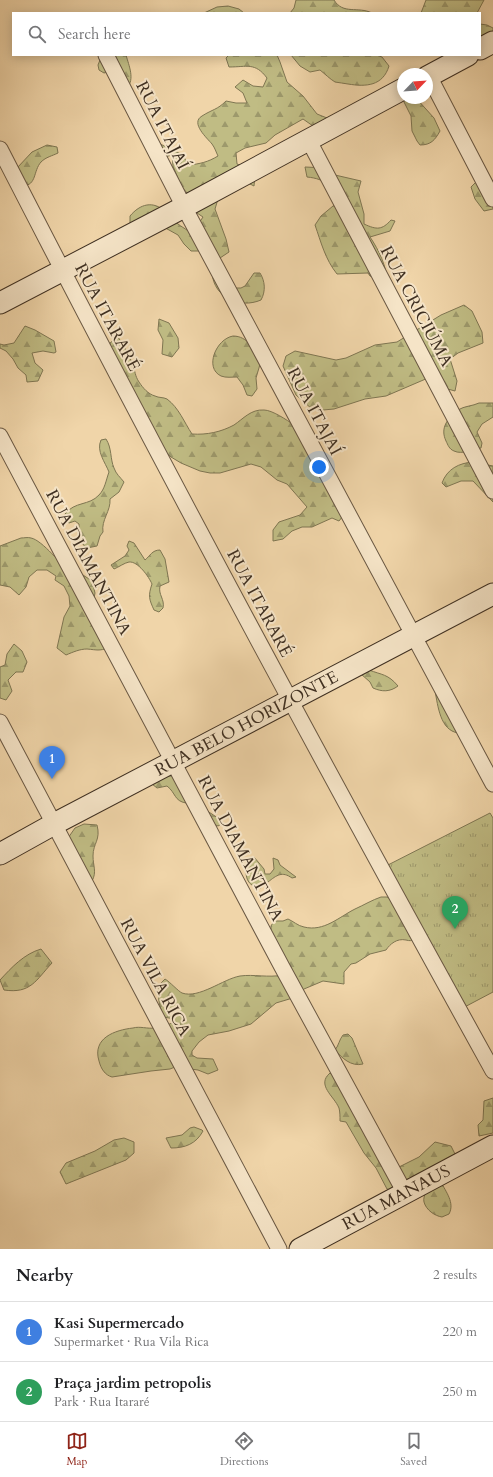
<!DOCTYPE html>
<html lang="en">
<head>
<meta charset="utf-8">
<style>
  body { margin:0; font-family:Cardo,serif; background:#f6f6f6; color:#202124 }
  .compass { position:absolute; left:397px; top:68px; width:36px; height:36px; border-radius:50%; background:#fff; box-shadow:0 2px 10px #0003; rotate:65deg }
  .you { position:absolute; left:319px; top:467px; width:14px; height:14px; margin:-10px; border:3px solid #fff; border-radius:50%; background:#1a73e8; box-shadow:0 0 0 6px #1a73e833 }
  .badge { display:grid; place-items:center; width:26px; height:26px; border-radius:50%; background:#8f2418; color:#fff; font-size:13px; font-weight:700 }
  .pin { position:absolute; translate:-50% -33px; filter:drop-shadow(0 1px 2px #0008) }
  .pin::after { content:''; position:absolute; top:21px; width:14px; height:12px; background:inherit; clip-path:polygon(0 0,100% 0,50% 100%) }
  .list { margin:0; padding:0; list-style:none }
  h2 { display:flex; justify-content:space-between; align-items:center; height:52px; margin:0; padding:0 16px; font-size:17px }
  h2 small { font-size:13px; font-weight:400; color:#757577 }
  .list li { display:grid; grid-template-columns:26px 1fr auto; gap:12px; align-items:center; box-sizing:border-box; height:60px; padding:0 16px; border-top:1px solid #e0e0e0 }
  .list b { display:block; font-size:15px; white-space:nowrap }
  .list p { margin:0; font-size:13px; white-space:nowrap; color:#757577 }
  .list em { font-size:13px; font-style:normal; color:#757577 }
  .icon { flex:none; width:22px; height:22px; fill:none; stroke:currentColor; stroke-width:2; stroke-linecap:round; stroke-linejoin:round }
  .map { position:relative; flex:none; width:493px; height:1249px; overflow:hidden }
  .search { position:absolute; background:#fff; box-shadow:0 2px 10px #0003; left:12px; right:12px; top:12px; height:44px; display:flex; align-items:center; gap:10px; box-sizing:border-box; padding:0 14px; border-radius:0px; color:#757577; font-size:15px }
  .sheet { height:172px; background:#fff }
  nav { display:flex; justify-content:space-around; align-items:center; box-sizing:border-box; height:56px; border-top:1px solid #e0e0e0; background:#fff; font-size:11px; color:#757577 }
  nav a { display:grid; justify-items:center; gap:2px }
  nav .on { color:#8f2418 }
  .map>svg:first-child { display:block }
  .forest { fill:url(#forest-firs); stroke:#7f7652 }
  .park { fill:url(#park-tufts); stroke:#7f7652 }
  .lines { fill:none; stroke-linecap:round; stroke-linejoin:round }
  .street-casing { stroke:#6a5843; stroke-width:17 }
  .secondary-casing { stroke:#3e2f21; stroke-width:23 }
  .street { stroke:#f5e4c7; stroke-width:15 }
  .secondary { stroke:#f5e4c7; stroke-width:21 }
  .labels { text-anchor:middle; stroke-width:4; stroke-linejoin:round; paint-order:stroke }
  .street-label { font-size:17px; fill:#3e2f21; stroke:#f5e4c7 }
</style>
</head>
<body>
<div class="map">
<svg width="493" height="1249" viewBox="0 0 493 1249">
  <defs>
    <pattern id="forest-firs" width="22" height="20" patternUnits="userSpaceOnUse"><rect width="22" height="20" fill="#c0bc84"/><path d="M5 1l3.5 6h-7zM16 11l3.5 6h-7z" fill="#9d996c"/></pattern>
    <pattern id="park-tufts" width="24" height="20" patternUnits="userSpaceOnUse"><rect width="24" height="20" fill="#c0bc84"/><path d="M3 7l-1-3M5 7V3M7 7l1-3M15 17l-1-3M17 17v-4M19 17l1-3" fill="none" stroke="#9d996c"/></pattern>
  </defs>
  <rect width="100%" height="100%" fill="#f0d5a9"/>
  <filter id="stains"><feTurbulence type="fractalNoise" baseFrequency=".005" numOctaves="4"/><feColorMatrix values="0 0 0 0 .2 0 0 0 0 .09 0 0 0 0 .02 0 0 0 .5 -.17"/></filter>
  <radialGradient id="worn" r=".72"><stop offset=".6" stop-color="#630" stop-opacity="0"/><stop offset="1" stop-color="#630" stop-opacity=".3"/></radialGradient>
  <g class="forest">
    <path d="M296,0H334C343,15 358,6 372,13H290L294,8Z"/>
    <polygon points="426,0 484,0 477,13 421,13"/>
    <polygon points="228,6 239,9 244,13 204,13 217,7"/>
    <polygon points="480,24 487,25 493,28 493,48 480,48"/>
    <path d="M102,55H126C129,66 135,79 127,88L108,72L104,73L99,70L98,65Z"/>
    <path d="M229,55H277L280,62L287,82L303,96L317,114L332,120L313,126L303,119L275,135L266,143L245,148L236,153L237,164L247,168L255,175L254,186L246,182L218,199L215,209L226,239L229,252L220,258L212,251H191L184,244L178,235L160,225L130,227V216C140,204 153,200 166,212C168,214 169,217 172,219C177,224 184,228 190,232L197,226L203,217L197,213L188,194L181,186L173,166L172,155L161,158L156,142L183,155L188,165C200,164 208,162 218,156C216,152 215,148 212,144C207,138 190,123 202,116C213,109 217,110 226,101L236,103H247L243,93L235,87L243,80L253,86L263,87L267,78C255,62 247,67 229,67L226,58Z"/>
    <path d="M291,55H376L382,57L389,66C383,86 366,87 348,84C344,83 339,83 335,82C330,79 325,74 320,70L310,72L300,66Z"/>
    <path d="M405,98H416L434,118L440,131C435,140 431,145 420,145L417,141L412,131L411,116L404,102Z"/>
    <path d="M47,145L57,147L58,153C52,156 46,157 41,162C33,171 37,185 23,186L17,168L32,152Z"/>
    <path d="M305,167L327,168L335,175L361,181L358,192L364,214V224C377,230 382,230 391,220L395,221L390,231L370,237C379,250 386,266 388,282L370,276L368,273L337,274C325,259 321,242 315,225L321,216L339,201C329,186 327,179 307,177Z"/>
    <polygon points="488,179 493,181 493,209 484,211 475,199 471,187 478,180"/>
    <path d="M212,273L235,288H241L245,286L254,273H260C265,281 266,291 261,300C240,309 214,298 212,273Z"/>
    <polygon points="464,305 472,311 482,332 483,343 458,353 450,359 457,381 455,391 444,388 428,378 386,396 365,399 334,409 323,410 312,409 296,395 283,366 286,356 295,351 336,360 346,358 375,345 397,342 441,315"/>
    <polygon points="159,319 169,323 178,338 179,348 172,357 162,354 163,340 158,330"/>
    <polygon points="25,326 35,330 54,341 56,352 54,353 43,351 32,353 35,363 43,370 38,381 27,382 26,375 18,368 13,359 6,351 0,348 0,344 4,345 14,343"/>
    <path d="M233,336C248,336 254,350 261,361L256,378L257,389L252,396L247,395L243,385L237,377C232,377 226,378 221,376C204,368 216,339 233,336Z"/>
    <path d="M118,337C124,346 129,355 133,365C135,371 135,376 139,382C143,388 148,394 155,396C159,398 163,397 167,399C179,408 184,422 192,434C207,435 221,432 234,425C243,419 251,409 264,410C272,410 287,420 294,425L346,512L339,521L332,518L312,527H302L292,531L283,539L273,541V530L279,522L300,515L307,507L287,484L277,480L261,467L251,464L220,473H210L200,471L181,463L171,457L163,450L113,355L110,343Z"/>
    <path d="M479,403H493V417L482,424L477,432L482,443L481,448C473,449 462,455 454,451C449,449 448,445 446,441C440,428 447,419 458,410C464,406 473,406 479,403Z"/>
    <path d="M106,439C112,448 110,459 114,468C116,474 120,477 124,482L119,492L110,499C111,511 101,520 103,532L100,536L97,546L87,548C79,543 79,533 79,524L75,521L69,523L65,520V514C75,501 89,506 99,495C105,489 106,480 109,472C105,462 96,451 101,440Z"/>
    <path d="M473,462L493,466V502L473,481H461L446,487L442,483C447,469 459,463 473,462Z"/>
    <path d="M21,538C24,538 28,537 31,538C42,540 63,566 71,575H83L92,581L95,593L93,604L109,648C98,651 98,650 87,649C80,649 73,652 66,655L57,648L64,617L70,606L69,596L64,586L55,580L56,576L47,570H37L29,577L26,587L19,595L10,587L0,585V546Z"/>
    <path d="M129,541L134,543L145,560C150,556 152,550 160,550L165,559L169,582L160,586C158,595 165,599 163,608L159,612L154,610C149,599 148,596 152,584C149,577 138,561 129,562C124,563 119,567 114,569L111,565L125,556L129,550L127,546Z"/>
    <polygon points="14,644 22,651 27,662 23,672 16,672 8,680 12,691 6,700 0,698 0,667 5,665 7,654"/>
    <path d="M369,670C382,675 388,674 398,686C390,692 382,692 373,688L370,682L361,674Z"/>
    <path d="M435,691L458,733C440,730 438,706 435,691Z"/>
    <path d="M179,769C187,781 193,797 203,807C209,814 218,816 223,823L218,826C207,822 194,812 186,803C174,801 176,793 167,786L157,788L152,784Z"/>
    <path d="M84,824L97,825C101,840 93,843 93,856C93,866 97,872 92,881L68,838L75,828Z"/>
    <path d="M254,857L264,869L265,874H270L274,869L273,858L278,860L280,865L296,877L292,878C282,871 277,875 268,882C264,884 263,884 261,888C243,886 245,871 248,858Z"/>
    <path d="M381,897H387L392,900L415,939C411,941 410,941 406,940C397,938 390,944 386,950L370,954L356,963L351,964L344,972V984L323,981L304,989L296,997L276,1003L251,1024L229,1031L208,1035L199,1042L192,1051V1055L197,1058L213,1059L218,1070L208,1074L198,1070L175,1067L170,1069L151,1071L112,1077C105,1075 101,1069 99,1061C92,1038 115,1030 133,1028C140,1026 147,1029 155,1028C161,1028 167,1025 172,1023L174,1019L164,1017C159,1007 158,998 158,986L165,979C170,982 178,991 182,993C199,999 223,979 240,976C254,974 268,978 283,975L271,932V926L274,921H283L288,919C293,921 298,926 304,927C324,932 339,917 355,909C364,905 372,900 381,897Z"/>
    <path d="M41,949L52,963C36,980 31,994 4,990L0,980C12,967 24,954 41,949Z"/>
    <path d="M348,1034L352,1038L363,1064C351,1067 342,1058 335,1050C339,1045 339,1040 343,1035Z"/>
    <path d="M330,1073L337,1080L399,1167L419,1157L435,1142L451,1146L456,1156L393,1191L387,1189L376,1168L364,1153L346,1122L340,1121C340,1116 340,1112 339,1108C334,1096 316,1085 330,1073Z"/>
    <polygon points="493,1098 493,1133 479,1136 478,1125 483,1120 484,1101"/>
    <path d="M194,1127L202,1130L203,1131C196,1144 185,1148 171,1148L166,1138L182,1135L190,1128Z"/>
    <polygon points="124,1138 134,1142 134,1153 126,1160 66,1184 60,1172 66,1163 95,1151 114,1140"/>
    <path d="M441,1182C446,1192 455,1203 449,1214L442,1217C435,1216 426,1210 424,1202C423,1199 425,1195 425,1192Z"/>
  </g>
  <polygon class="park" points="490,813 493,818 493,992 457,1011 384,867"/>
  <g class="lines">
    <g class="street-casing">
      <g id="street">
        <polyline points="106,55 184,207 493,784"/>
        <polyline points="429,76 493,199"/>
        <polyline points="308,139 493,491"/>
        <path d="M0,149C159,459 324,766 493,1071"/>
        <polyline points="0,436 282,967 405,1193"/>
        <polyline points="0,722 279,1249"/>
      </g>
    </g>
    <g class="secondary-casing">
      <g id="secondary">
        <polyline points="480,49 493,42"/>
        <polyline points="427,77 468,55"/>
        <polyline points="0,303 184,207 403,89"/>
        <polyline points="0,854 54,824 493,594"/>
        <polyline points="300,1249 493,1146"/>
      </g>
    </g>
    <use href="#street" class="street"/>
    <use href="#secondary" class="secondary"/>
  </g>
  <g class="labels">
    <g class="street-label">
      <text transform="translate(163 125) rotate(63)" y="6">RUA ITAJAÍ</text>
      <text transform="translate(417 306) rotate(62)" y="6">RUA CRICIÚMA</text>
      <text transform="translate(108 317) rotate(62)" y="6">RUA ITARARÉ</text>
      <text transform="translate(315 411) rotate(62)" y="6">RUA ITAJAÍ</text>
      <text transform="translate(89 562) rotate(62)" y="6">RUA DIAMANTINA</text>
      <text transform="translate(260 603) rotate(62)" y="6">RUA ITARARÉ</text>
      <text transform="translate(246 723) rotate(-28)" y="6">RUA BELO HORIZONTE</text>
      <text transform="translate(241 848) rotate(62)" y="6">RUA DIAMANTINA</text>
      <text transform="translate(156 977) rotate(62)" y="6">RUA VILA RICA</text>
      <text transform="translate(396 1197) rotate(-28)" y="6">RUA MANAUS</text>
    </g>
  </g>
  <rect width="100%" height="100%" filter="url(#stains)"/>
  <rect width="100%" height="100%" fill="url(#worn)"/>
</svg>
<svg class="compass" viewBox="-18 -18 36 36"><path d="M0-13l5 13h-10z" fill="#e53935"/><path d="M0 13l5-13h-10z" fill="#757577"/></svg>
<div class="you"></div>
<div class="pin badge" style="left:52px;top:779px;background:#3f7fe0">1</div>
<div class="pin badge" style="left:455px;top:929px;background:#2e9e5b">2</div>
<div class="search"><svg class="icon" aria-label="search" viewBox="0 0 24 24"><circle cx="10" cy="10" r="6"/><path d="M15 15l6 6"/></svg>Search here</div>
</div>
<section class="sheet">
<h2>Nearby<small>2 results</small></h2>
<ul class="list">
<li><span class="badge" style="background:#3f7fe0">1</span><div><b>Kasi Supermercado</b><p>Supermarket · Rua Vila Rica</p></div><em>220 m</em></li>
<li><span class="badge" style="background:#2e9e5b">2</span><div><b>Praça jardim petropolis</b><p>Park · Rua Itararé</p></div><em>250 m</em></li>
</ul>
</section>
<nav>
<a class="on"><svg class="icon" aria-label="map" viewBox="0 0 24 24"><path d="M3 6l6-2 6 2 6-2v14l-6 2-6-2-6 2zM9 4v14M15 6v14"/></svg>Map</a>
<a><svg class="icon" aria-label="directions" viewBox="0 0 24 24"><path d="M12 3l9 9-9 9-9-9zM9 14v-3h6M13 9l2 2-2 2"/></svg>Directions</a>
<a><svg class="icon" aria-label="saved" viewBox="0 0 24 24"><path d="M7 4h10v16l-5-4-5 4z"/></svg>Saved</a>
</nav>
</body>
</html>
